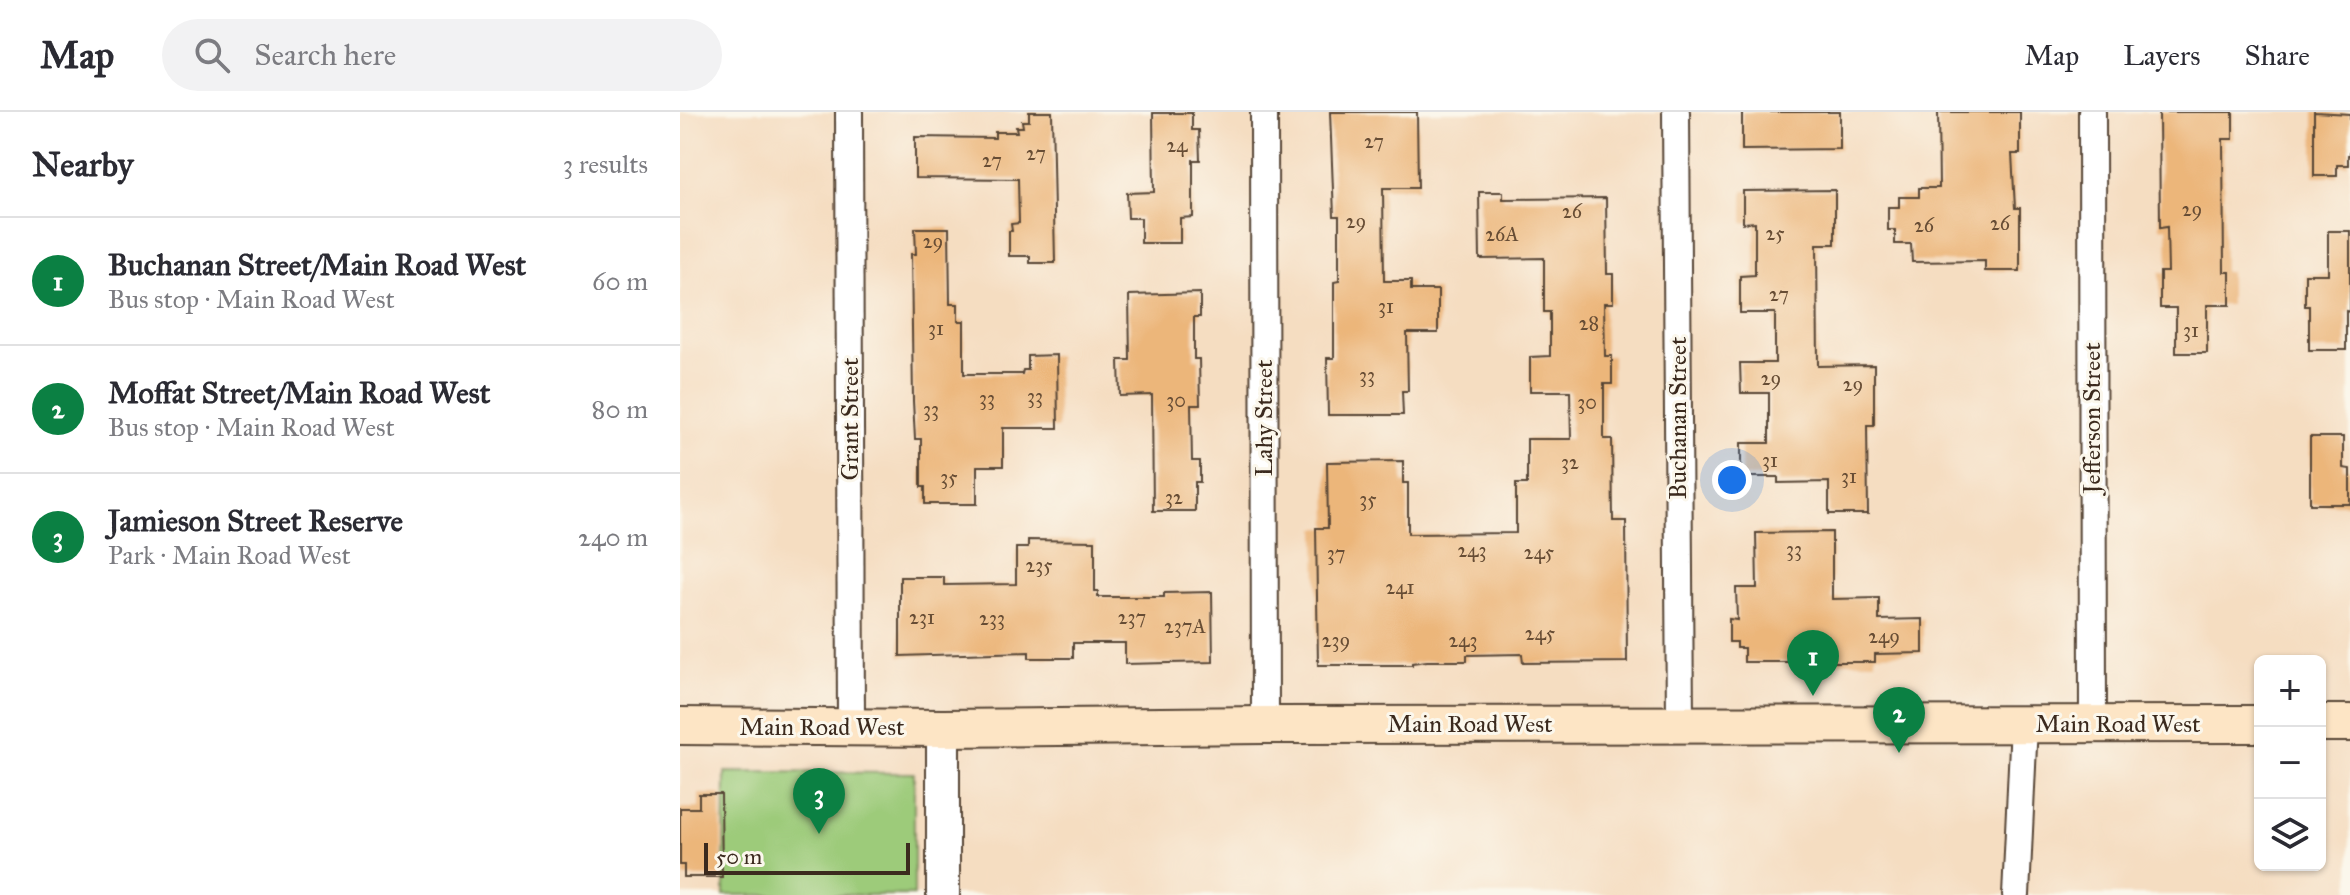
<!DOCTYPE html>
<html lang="en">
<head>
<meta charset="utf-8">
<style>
  body { margin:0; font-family:"IM FELL Great Primer",serif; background:#f2f2f3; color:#2b2b33 }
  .controls { position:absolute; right:24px; bottom:24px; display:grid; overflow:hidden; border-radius:12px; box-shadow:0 2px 6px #0004 }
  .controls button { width:72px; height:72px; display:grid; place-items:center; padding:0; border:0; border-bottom:2px solid #e1e1e2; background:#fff; color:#2b2b33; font:40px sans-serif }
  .scale { position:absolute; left:24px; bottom:20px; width:206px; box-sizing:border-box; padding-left:8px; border:4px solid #3b2a1e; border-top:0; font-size:22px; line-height:28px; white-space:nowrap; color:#3b2a1e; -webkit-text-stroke:6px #fbf7ec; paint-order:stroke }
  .you { position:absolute; left:1052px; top:368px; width:28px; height:28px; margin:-20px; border:6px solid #fff; border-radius:50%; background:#1a73e8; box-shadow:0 0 0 12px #1a73e833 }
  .badge { display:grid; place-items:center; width:52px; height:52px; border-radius:50%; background:#0b8043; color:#fff; font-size:26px; font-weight:700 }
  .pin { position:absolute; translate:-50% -66px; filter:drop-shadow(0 2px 4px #0008) }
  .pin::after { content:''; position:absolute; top:42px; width:28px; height:24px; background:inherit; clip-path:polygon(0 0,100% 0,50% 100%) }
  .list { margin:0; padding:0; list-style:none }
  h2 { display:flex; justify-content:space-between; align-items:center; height:104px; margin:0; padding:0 32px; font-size:34px }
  h2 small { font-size:26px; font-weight:400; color:#7c7c81 }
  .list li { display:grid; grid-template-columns:52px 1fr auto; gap:24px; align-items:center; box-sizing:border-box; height:128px; padding:0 32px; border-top:2px solid #e1e1e2 }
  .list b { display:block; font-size:30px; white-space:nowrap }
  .list p { margin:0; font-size:26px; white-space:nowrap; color:#7c7c81 }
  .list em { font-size:26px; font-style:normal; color:#7c7c81 }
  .icon { flex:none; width:44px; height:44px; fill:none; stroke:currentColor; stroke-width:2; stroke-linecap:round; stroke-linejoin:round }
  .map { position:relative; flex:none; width:1670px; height:783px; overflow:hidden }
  header { display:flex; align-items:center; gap:48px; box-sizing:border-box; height:112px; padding:0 40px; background:#fff; border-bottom:2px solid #e1e1e2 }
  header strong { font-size:38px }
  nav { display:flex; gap:44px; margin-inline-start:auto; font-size:28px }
  .search { width:560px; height:72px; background:#f2f2f3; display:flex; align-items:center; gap:20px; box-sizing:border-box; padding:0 28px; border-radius:44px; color:#7c7c81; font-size:30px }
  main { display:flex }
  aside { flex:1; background:#fff }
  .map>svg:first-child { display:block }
  .green { fill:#9dcb7a; stroke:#6c7a4c; stroke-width:2 }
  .building { fill:#ecb67a }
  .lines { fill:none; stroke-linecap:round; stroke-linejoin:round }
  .minor-casing { stroke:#574536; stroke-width:30 }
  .tertiary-casing { stroke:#574536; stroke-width:36 }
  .secondary-casing { stroke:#574536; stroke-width:40 }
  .minor { stroke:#fff; stroke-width:26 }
  .tertiary { stroke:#fff; stroke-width:32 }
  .secondary { stroke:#fde5c5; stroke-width:36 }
  .labels { text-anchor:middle; stroke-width:6; stroke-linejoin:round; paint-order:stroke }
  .number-label { font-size:20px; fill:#674d35 }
  .street-label { font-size:24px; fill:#3b2a1e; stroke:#fbf7ec }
</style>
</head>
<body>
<header>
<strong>Map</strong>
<div class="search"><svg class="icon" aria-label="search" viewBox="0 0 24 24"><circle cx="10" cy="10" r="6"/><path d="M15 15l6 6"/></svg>Search here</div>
<nav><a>Map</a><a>Layers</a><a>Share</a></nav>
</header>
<main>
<aside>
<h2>Nearby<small>3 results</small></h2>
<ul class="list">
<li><span class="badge">1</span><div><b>Buchanan Street/Main Road West</b><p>Bus stop · Main Road West</p></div><em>60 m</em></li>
<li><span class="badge">2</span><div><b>Moffat Street/Main Road West</b><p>Bus stop · Main Road West</p></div><em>80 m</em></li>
<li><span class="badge">3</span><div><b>Jamieson Street Reserve</b><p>Park · Main Road West</p></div><em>240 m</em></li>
</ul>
</aside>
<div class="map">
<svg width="1670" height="783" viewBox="0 0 1670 783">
  <rect width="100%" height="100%" fill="#fbf7ec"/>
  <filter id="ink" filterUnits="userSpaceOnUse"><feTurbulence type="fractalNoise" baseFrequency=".0125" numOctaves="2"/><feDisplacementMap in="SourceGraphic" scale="16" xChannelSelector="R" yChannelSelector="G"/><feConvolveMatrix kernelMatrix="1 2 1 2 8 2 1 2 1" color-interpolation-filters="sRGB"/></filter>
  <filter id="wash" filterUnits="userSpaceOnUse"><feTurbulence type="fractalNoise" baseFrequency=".006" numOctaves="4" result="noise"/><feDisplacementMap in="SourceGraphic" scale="32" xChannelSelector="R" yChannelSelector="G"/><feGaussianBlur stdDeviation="1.8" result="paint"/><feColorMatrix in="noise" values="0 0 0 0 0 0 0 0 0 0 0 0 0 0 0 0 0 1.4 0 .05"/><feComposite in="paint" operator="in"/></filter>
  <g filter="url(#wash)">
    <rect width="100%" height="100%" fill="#f5ddc1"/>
    <polygon class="green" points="45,660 234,661 234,783 44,783"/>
    <g id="blocks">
      <g class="building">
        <polygon points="349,0 372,0 375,151 350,151 350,144 329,144 329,119 332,119 331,112 339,111 338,67 235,66 235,25 315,26 315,20 337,20 336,15 343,15 342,9 349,9"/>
        <polygon points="650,0 737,0 738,76 703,76 704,169 731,169 731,178 758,178 758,221 727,221 728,279 722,279 723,303 648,303 647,246 654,246 654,170 659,169 659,104 654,104"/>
        <polygon points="1062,0 1160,0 1160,37 1062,38"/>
        <polygon points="1258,0 1340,0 1340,42 1332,42 1335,96 1340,96 1340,159 1305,159 1305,149 1232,150 1231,132 1215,132 1215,118 1208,118 1208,95 1219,95 1219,85 1239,85 1239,76 1259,76"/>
        <polygon points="1479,0 1553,0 1553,27 1543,27 1544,160 1550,160 1550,193 1527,193 1527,241 1496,241 1496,196 1480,196 1480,160 1488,160 1487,115 1480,116"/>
        <polygon points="1634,0 1670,2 1670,43 1668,43 1668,53 1657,53 1657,64 1634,64"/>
        <polygon points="473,1 512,1 512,18 519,18 520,48 513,48 513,105 500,106 500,131 461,131 461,106 448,106 447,81 474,80"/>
        <polygon points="1155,78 1155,132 1137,132 1138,254 1194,253 1194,313 1187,313 1188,402 1149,402 1149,370 1098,371 1098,365 1061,365 1061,331 1089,331 1089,281 1061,281 1060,251 1095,251 1095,201 1060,201 1060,164 1075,163 1075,110 1063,111 1063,79"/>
        <polygon points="799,80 823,80 823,87 926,86 927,162 933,162 933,191 924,191 925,244 932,244 932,272 924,272 924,327 932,327 933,409 946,409 947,550 843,551 842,542 787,543 787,549 747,549 732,551 732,553 638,553 636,416 648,416 647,350 723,349 723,371 728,371 728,422 836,421 836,372 847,372 847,327 891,327 890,279 850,279 850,245 870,244 870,200 864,200 864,146 800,147"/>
        <polygon points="235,116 269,116 270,192 278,192 278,209 284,209 284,262 342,262 343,258 348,258 348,244 377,243 378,316 323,316 323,354 297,354 297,392 245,392 245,375 241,375 241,327 235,327 233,289 231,142 236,142"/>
        <polygon points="1648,119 1670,119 1670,200 1666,199 1666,238 1629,238 1629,194 1625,194 1625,162 1648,162"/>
        <polygon points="520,181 520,205 514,205 514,247 519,247 520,293 511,293 512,349 520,349 520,370 515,370 515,399 473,399 472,283 440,284 439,248 450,248 449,183"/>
        <polygon points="1630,325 1663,325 1663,356 1670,357 1670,392 1630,392"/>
        <polygon points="1152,420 1152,487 1199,486 1199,508 1243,507 1243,541 1195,542 1195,550 1064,550 1064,536 1057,536 1057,530 1049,530 1049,507 1057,508 1056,476 1077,476 1076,421"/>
        <polygon points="348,428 415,429 415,479 418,479 418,485 484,485 484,481 532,480 533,550 445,552 445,531 393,531 393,546 349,546 349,540 220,544 220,465 264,465 264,473 336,472 336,436 348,436"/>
        <polygon points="19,682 41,682 42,765 4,765 4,753 0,753 0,696 19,696"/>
      </g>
    </g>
  </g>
  <g filter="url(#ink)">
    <use href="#blocks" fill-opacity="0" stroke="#574536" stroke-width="2"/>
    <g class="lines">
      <g class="minor-casing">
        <g id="minor">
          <polyline points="169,0 171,614"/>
          <polyline points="584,0 585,613"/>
          <polyline points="996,0 1000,612"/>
          <polyline points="1412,0 1413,612"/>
          <polyline points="1336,783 1344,612"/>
        </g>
      </g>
      <g class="tertiary-casing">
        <polyline id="tertiary" points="263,783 263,616"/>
      </g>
      <g class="secondary-casing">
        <g id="secondary">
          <polyline points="1640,611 1670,611"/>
          <polyline points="0,614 263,616 585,613 1580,612"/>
        </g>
      </g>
      <use href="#minor" class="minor"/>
      <use href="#tertiary" class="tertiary"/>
      <use href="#secondary" class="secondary"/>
    </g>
  </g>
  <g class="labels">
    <g class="number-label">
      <text x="694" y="36">27</text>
      <text x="497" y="40">24</text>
      <text x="356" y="48">27</text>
      <text x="312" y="55">27</text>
      <text x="1512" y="104">29</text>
      <text x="892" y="106">26</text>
      <text x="676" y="116">29</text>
      <text x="1320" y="118">26</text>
      <text x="1244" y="120">26</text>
      <text x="1095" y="128">25</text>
      <text x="822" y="129">26A</text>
      <text x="253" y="136">29</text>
      <text x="1099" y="189">27</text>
      <text x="706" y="201">31</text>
      <text x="909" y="218">28</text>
      <text x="256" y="223">31</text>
      <text x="1511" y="225">31</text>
      <text x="687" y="270">33</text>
      <text x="1091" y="273">29</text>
      <text x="1173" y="279">29</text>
      <text x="355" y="291">33</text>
      <text x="307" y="293">33</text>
      <text x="496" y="295">30</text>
      <text x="907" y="297">30</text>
      <text x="251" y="304">33</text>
      <text x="1090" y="355">31</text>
      <text x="890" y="357">32</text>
      <text x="1169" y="371">31</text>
      <text x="269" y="372">35</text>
      <text x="494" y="392">32</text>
      <text x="688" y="394">35</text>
      <text x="1114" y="444">33</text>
      <text x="792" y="445">243</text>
      <text x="859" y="447">245</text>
      <text x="656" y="448">37</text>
      <text x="359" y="460">235</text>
      <text x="720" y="482">241</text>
      <text x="242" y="512">231</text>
      <text x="452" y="512">237</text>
      <text x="312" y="513">233</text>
      <text x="505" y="521">237A</text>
      <text x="860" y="528">245</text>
      <text x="1204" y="531">249</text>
      <text x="656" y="535">239</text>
      <text x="783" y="535">243</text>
    </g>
    <g class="street-label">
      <text transform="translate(584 306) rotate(-90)" y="8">Lahy Street</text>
      <text transform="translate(998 306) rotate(-90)" y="8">Buchanan Street</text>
      <text transform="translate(1412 306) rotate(-90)" y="8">Jefferson Street</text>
      <text transform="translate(170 307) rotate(-90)" y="8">Grant Street</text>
      <text x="790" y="620">Main Road West</text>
      <text x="1438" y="620">Main Road West</text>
      <text x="142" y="623">Main Road West</text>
    </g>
  </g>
</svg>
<div class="controls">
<button>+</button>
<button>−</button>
<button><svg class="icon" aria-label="layers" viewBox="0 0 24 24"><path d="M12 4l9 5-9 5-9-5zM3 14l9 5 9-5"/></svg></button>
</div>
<div class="scale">50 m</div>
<div class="you"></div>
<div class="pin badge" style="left:1133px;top:584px">1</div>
<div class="pin badge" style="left:1219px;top:641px">2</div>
<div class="pin badge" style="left:139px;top:722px">3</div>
</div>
</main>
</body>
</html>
